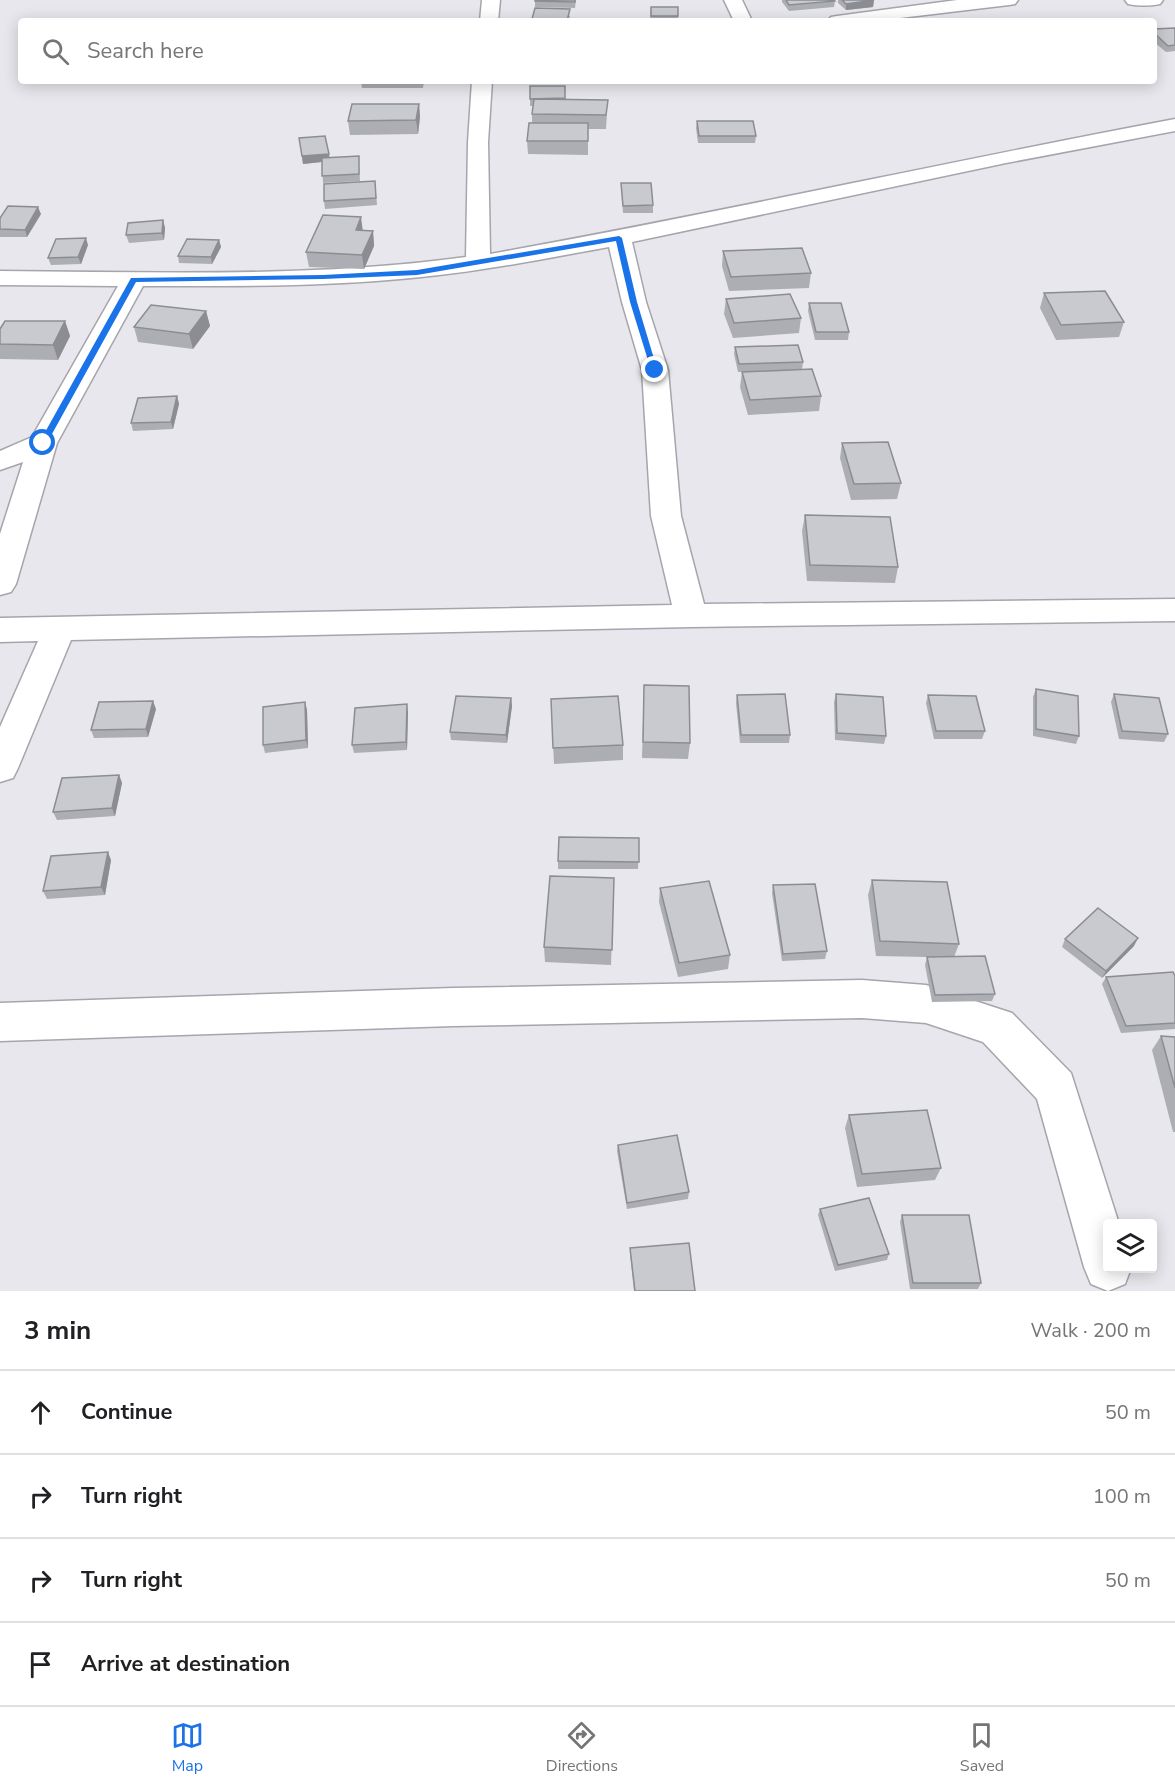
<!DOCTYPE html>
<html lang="en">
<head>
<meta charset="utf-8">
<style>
  body { margin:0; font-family:"Nunito Sans",sans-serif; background:#f6f6f6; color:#202124 }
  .controls { position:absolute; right:18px; bottom:18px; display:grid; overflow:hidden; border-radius:6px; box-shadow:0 3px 15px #0003 }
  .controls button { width:54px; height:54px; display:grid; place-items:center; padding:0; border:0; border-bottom:2px solid #e0e0e0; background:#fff; color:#202124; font:30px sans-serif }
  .stop { position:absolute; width:18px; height:18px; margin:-14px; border:4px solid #1a73e8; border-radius:50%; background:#fff }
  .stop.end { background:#1a73e8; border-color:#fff; box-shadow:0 2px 6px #0008 }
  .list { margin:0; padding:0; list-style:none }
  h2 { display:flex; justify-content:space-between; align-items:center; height:78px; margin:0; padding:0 24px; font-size:26px }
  h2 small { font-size:20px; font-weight:400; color:#757577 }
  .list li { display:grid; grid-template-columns:39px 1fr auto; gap:18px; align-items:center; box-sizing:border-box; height:84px; padding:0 24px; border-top:2px solid #e0e0e0 }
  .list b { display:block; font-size:22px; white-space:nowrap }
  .list em { font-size:20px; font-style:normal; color:#757577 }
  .icon { flex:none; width:33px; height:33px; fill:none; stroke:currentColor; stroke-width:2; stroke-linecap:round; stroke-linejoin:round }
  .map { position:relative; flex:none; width:1175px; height:1291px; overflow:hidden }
  .search { position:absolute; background:#fff; box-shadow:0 3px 15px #0003; left:18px; right:18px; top:18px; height:66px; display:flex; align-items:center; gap:15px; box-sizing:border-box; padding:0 21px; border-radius:6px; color:#757577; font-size:22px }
  .sheet { height:414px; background:#fff }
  nav { display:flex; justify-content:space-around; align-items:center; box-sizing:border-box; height:84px; border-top:2px solid #e0e0e0; background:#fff; font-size:16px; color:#757577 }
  nav a { display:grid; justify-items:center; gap:3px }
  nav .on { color:#1a73e8 }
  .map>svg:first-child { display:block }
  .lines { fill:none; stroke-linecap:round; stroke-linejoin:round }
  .minor-casing { stroke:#a6a5ab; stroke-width:3 }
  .minor { fill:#fff; fill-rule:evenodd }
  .wall { fill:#acaeb3 }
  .shaded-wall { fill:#8c8d92 }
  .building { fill:#c8cad0; stroke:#8c8d92; stroke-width:1.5 }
  .route { fill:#1a73e8 }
</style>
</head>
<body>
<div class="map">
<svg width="1175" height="1291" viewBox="0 0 1175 1291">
  <rect width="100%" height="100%" fill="#e8e7ed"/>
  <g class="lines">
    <g class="minor-casing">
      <g id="minor">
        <polygon points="482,0 500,0 498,21 480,21"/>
        <polygon points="724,0 742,0 752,21 734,21"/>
        <polygon points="957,0 1018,0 1015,4 1009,5 875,21 828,21 831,17 837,16"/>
        <path d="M1125,0H1163L1160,4C1150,6 1138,6 1128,4Z"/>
        <path d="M472,81H492L488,142L490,254C719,213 946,162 1175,119V131L1006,163L632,242L646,302L668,370L681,516L704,604L1175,599V621L691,627L71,640L18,768L13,778L0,782V727L38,641L0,642V618L672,605L651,516L642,370L622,302L609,247C547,258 484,271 421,277C328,287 235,286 143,286L57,443L16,584L11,592L0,595V534L23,462L0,470V451L32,437L118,286L0,285V271C155,272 313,278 466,257L468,142Z"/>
        <polygon points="862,980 926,985 1012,1013 1071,1073 1119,1224 1108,1224 1108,1268 1131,1268 1125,1284 1108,1291 1091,1284 1084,1267 1037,1099 983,1042 926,1023 862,1018 453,1026 0,1041 0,1003 453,988"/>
      </g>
    </g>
    <use href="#minor" class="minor"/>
  </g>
  <g class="wall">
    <polygon points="535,0 576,0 575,8 535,7"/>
    <polygon points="782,0 834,0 835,1 834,7 789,11 782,2"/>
    <polygon points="838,0 874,0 873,7 846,10 838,3"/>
    <polygon points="651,7 678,7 678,21 650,21"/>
    <polygon points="570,16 568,21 532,21 532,19"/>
    <polygon points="1175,28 1175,51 1166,52 1154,42 1154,29"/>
    <polygon points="361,81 424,81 423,88 362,88"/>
    <polygon points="530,86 607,113 606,129 588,129 588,155 528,154 527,141 532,123 532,114 533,106 530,106"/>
    <polygon points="419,104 420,117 418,134 350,135 348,121"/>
    <polygon points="697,121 756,136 755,143 698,143 696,128"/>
    <polygon points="299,138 329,158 359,163 360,181 323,183 322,162 303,164"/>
    <polygon points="375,181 377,205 325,209 324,201"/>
    <polygon points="621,183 653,205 653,213 623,213"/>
    <polygon points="41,214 27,237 0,237 0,218"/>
    <polygon points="163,220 165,228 164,240 129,243 126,235"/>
    <polygon points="363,230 373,231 374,246 364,269 309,267 306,252"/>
    <polygon points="219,240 221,247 212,264 179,263 178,256"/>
    <polygon points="88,245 81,264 51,265 48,258"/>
    <polygon points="723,251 811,273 809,288 729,291 722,266"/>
    <polygon points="1044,293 1124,322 1119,337 1056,340 1040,308"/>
    <polygon points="726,299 801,318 799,333 733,338 724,314"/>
    <polygon points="809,303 849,332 848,340 815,340 808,311"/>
    <polygon points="206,311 210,326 193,349 138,342 134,327"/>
    <polygon points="65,321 70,336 58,360 0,359 0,329"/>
    <polygon points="735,347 803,362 802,369 821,396 819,411 748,415 740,387 742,372 761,371 738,372 734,354"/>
    <polygon points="177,396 179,404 173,429 133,431 131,423"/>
    <polygon points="842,443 901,483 897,499 851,500 840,458"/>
    <polygon points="805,515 898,567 895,583 807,581 802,531"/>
    <polygon points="644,685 690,743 688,759 642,758"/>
    <polygon points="1036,689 1079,736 1076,744 1033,736 1033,697"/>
    <polygon points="836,694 886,736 884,744 835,740 834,702"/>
    <polygon points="1114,694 1168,734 1164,742 1119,739 1111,702"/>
    <polygon points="737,695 790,735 789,743 740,743 736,703"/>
    <polygon points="928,695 985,731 982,739 934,739 926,703"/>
    <polygon points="511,698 512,706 507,743 451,740 450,732"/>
    <polygon points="551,699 623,745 623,760 554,764"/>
    <polygon points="305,702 307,710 308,748 265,753 263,745"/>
    <polygon points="156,709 148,737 94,738 91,730"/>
    <polygon points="408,712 407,750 354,753 352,745"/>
    <polygon points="119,775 122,783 115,816 57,820 53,812"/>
    <polygon points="639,838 638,869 558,869 558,861"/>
    <polygon points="111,860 105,895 47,899 43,891"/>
    <polygon points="614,878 611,965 545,962 544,947"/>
    <polygon points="872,880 959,944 954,957 995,994 992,1001 932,1002 925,965 927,957 876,956 868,895"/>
    <polygon points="773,885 827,951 825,959 782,961 772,893"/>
    <polygon points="660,888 730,955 728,969 678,977 659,902"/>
    <polygon points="1065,939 1134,946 1102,978 1062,947"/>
    <polygon points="1175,976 1175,1029 1121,1033 1102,984 1106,977"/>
    <polygon points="1161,1036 1175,1037 1175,1132 1173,1132 1152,1050"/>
    <polygon points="849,1115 941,1168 935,1180 857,1187 845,1128"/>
    <polygon points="618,1145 689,1192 688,1199 627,1209 617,1151"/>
    <polygon points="820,1209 889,1254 887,1260 835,1271 818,1215"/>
    <polygon points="902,1215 981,1283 978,1289 910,1289 900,1222"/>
    <polygon points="630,1248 695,1291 634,1291 630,1254"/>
  </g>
  <g class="shaded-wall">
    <polygon points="874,0 873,7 846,10 846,4"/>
    <polygon points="419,104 420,117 418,134 416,120"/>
    <polygon points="329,154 330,161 303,164 302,156"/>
    <polygon points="38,207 41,214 27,237 25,230"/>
    <polygon points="361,217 363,232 356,230"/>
    <polygon points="163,220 165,228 164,240 162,233"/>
    <polygon points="373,231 374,246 364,269 362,255"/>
    <polygon points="86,238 88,245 81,264 78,257"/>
    <polygon points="219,240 221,247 212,264 211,257"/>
    <polygon points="206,311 210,326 193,349 189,334"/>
    <polygon points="65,321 70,336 58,360 53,345"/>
    <polygon points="177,396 179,404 173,429 171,422"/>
    <polygon points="511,698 512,706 507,743 506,735"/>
    <polygon points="153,701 156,709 148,737 146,729"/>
    <polygon points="305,702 307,710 308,748 306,740"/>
    <polygon points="407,704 408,712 407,750 406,742"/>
    <polygon points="119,775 122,783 115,816 112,808"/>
    <polygon points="108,852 111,860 105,895 101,887"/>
    <polygon points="1138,938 1134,946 1102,978 1106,971"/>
  </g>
  <g class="building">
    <polygon points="535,0 575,0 575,2 535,1"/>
    <polygon points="786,0 834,0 835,1 789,5"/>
    <polygon points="842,0 874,0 846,4"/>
    <rect x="651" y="7" width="27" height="9"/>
    <polygon points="535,8 570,9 567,21 532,19"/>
    <polygon points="1175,28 1175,45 1168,46 1154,33 1154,29"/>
    <polygon points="530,86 565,86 565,98 530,99"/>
    <polygon points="534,99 608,100 606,115 532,114"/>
    <polygon points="352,104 419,104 416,120 348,121"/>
    <polygon points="697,121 753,121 756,136 699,136"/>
    <polygon points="529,123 588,123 588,141 527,141"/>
    <polygon points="325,136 329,154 302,156 299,138"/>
    <polygon points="359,156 359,174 322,176 322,158"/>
    <polygon points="375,181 376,198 324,201 324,184"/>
    <polygon points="621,183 651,183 653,205 623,206"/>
    <polygon points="8,206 38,207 25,230 0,229 0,218"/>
    <polygon points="323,215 361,217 356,230 373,231 362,255 306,252"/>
    <polygon points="163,220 162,233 126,235 128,223"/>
    <polygon points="86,238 78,257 48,258 56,239"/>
    <polygon points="187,239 219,240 211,257 178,256"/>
    <polygon points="802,248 811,273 731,277 723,251"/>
    <polygon points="1105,291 1124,322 1061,325 1044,293"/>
    <polygon points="790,294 801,318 734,323 726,299"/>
    <polygon points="809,303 841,303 849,332 816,332"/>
    <polygon points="151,305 206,311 189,334 134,327"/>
    <polygon points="5,321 65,321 53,345 0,344 0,329"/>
    <polygon points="798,345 803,362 739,364 735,347"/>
    <polygon points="812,369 821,396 750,400 742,372"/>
    <polygon points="177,396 171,422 131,423 138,398"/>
    <polygon points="888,442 901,483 854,484 842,443"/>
    <polygon points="805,515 890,517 898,567 810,565"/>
    <polygon points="644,685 689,686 690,743 643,742"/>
    <polygon points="1036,689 1078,696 1079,736 1036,729"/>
    <polygon points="785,694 790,735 741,735 737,695"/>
    <polygon points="836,694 883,697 886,736 837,733"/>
    <polygon points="1114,694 1159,698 1168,734 1122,731"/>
    <polygon points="928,695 976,696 985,731 936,731"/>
    <polygon points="456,696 511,698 506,735 450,732"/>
    <polygon points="618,696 623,745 553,748 551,699"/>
    <polygon points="153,701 146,729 91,730 99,702"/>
    <polygon points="305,702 306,740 263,745 263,707"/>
    <polygon points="407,704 406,742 352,745 355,708"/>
    <polygon points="119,775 112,808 53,812 62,778"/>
    <polygon points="559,837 639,838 639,862 558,861"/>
    <polygon points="108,852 101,887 43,891 51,856"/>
    <polygon points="550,876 614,878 612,950 544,947"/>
    <polygon points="872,880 947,882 959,944 880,941"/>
    <polygon points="709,881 730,955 679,963 660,888"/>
    <polygon points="815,884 827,951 783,954 773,885"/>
    <polygon points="1098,908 1138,938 1106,971 1065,939"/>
    <polygon points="985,956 995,994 935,995 927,957"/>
    <polygon points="1173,972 1175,976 1175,1023 1126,1026 1106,977"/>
    <polygon points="1161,1036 1175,1037 1175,1088"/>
    <polygon points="927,1110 941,1168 862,1174 849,1115"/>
    <polygon points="677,1135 689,1192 627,1203 618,1145"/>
    <polygon points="869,1198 889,1254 838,1265 820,1209"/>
    <polygon points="902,1215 969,1215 981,1283 913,1283"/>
    <polygon points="689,1243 695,1291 635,1291 630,1248"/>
  </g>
  <polygon class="route" points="619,236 622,238 637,302 658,372 651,370 630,302 616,241 417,275 323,279 136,282 47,443 43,445 39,443 131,278 323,275 417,270"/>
</svg>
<div class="controls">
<button><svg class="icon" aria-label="layers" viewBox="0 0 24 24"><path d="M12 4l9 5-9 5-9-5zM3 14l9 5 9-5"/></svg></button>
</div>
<div class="stop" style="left:43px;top:443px"></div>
<div class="stop end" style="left:655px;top:370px"></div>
<div class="search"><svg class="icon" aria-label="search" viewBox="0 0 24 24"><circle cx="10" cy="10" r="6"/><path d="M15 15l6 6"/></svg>Search here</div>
</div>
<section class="sheet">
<h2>3 min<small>Walk · 200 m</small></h2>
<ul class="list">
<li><svg class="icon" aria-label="ahead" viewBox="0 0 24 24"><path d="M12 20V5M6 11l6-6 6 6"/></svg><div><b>Continue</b></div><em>50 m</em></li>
<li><svg class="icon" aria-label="right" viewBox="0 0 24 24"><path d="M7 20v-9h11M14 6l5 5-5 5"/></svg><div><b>Turn right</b></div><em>100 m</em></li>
<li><svg class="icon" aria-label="right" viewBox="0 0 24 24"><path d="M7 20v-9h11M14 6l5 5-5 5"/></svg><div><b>Turn right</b></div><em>50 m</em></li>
<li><svg class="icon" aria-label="arrive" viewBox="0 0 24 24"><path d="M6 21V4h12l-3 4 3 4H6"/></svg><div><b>Arrive at destination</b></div></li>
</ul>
</section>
<nav>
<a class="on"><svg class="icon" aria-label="map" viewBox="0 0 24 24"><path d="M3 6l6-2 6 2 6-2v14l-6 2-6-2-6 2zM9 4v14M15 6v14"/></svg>Map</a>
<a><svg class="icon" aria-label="directions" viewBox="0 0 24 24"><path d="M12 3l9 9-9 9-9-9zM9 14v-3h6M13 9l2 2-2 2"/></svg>Directions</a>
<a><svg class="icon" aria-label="saved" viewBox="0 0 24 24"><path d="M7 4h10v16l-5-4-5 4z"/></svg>Saved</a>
</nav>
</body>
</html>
